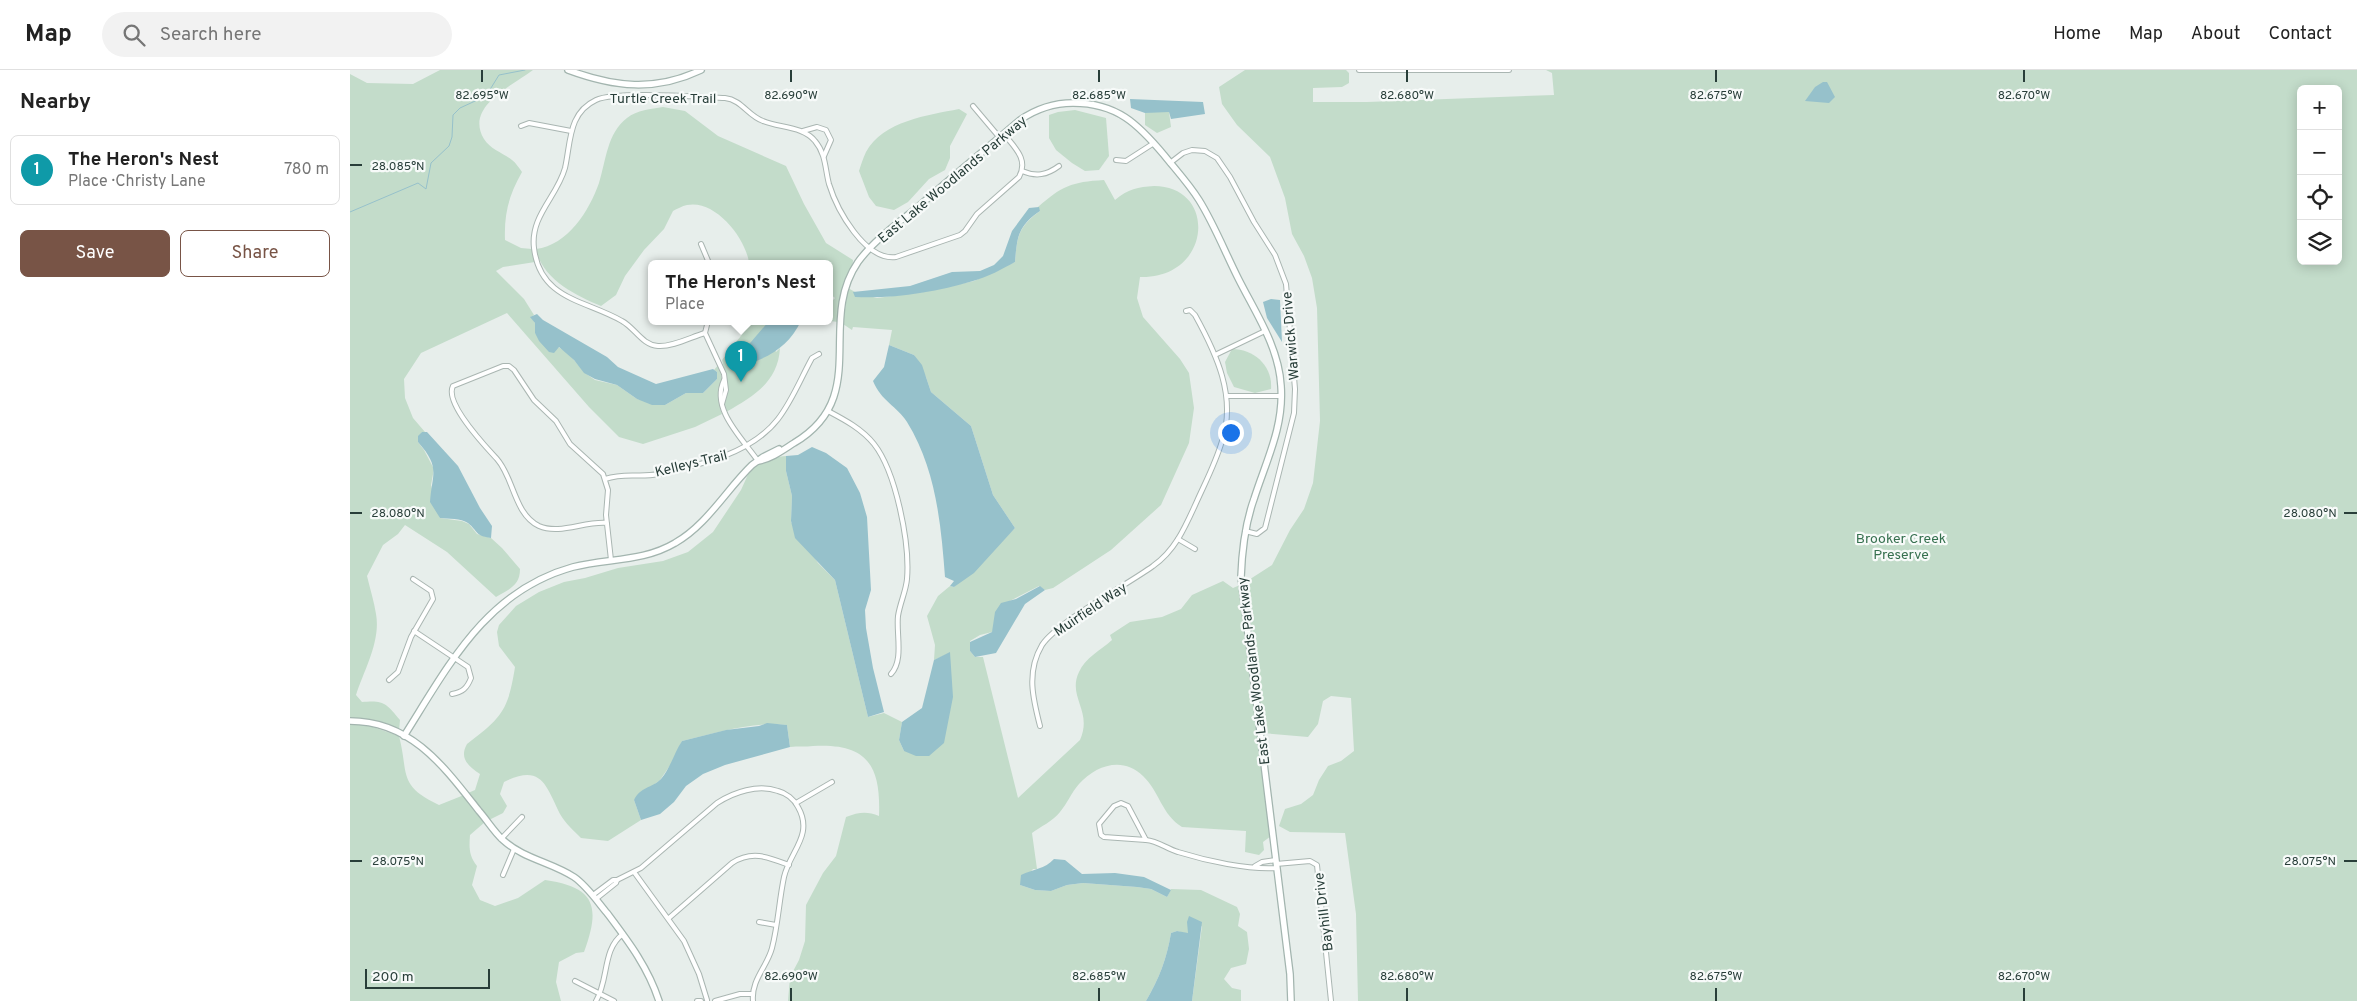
<!DOCTYPE html>
<html lang="en">
<head>
<meta charset="utf-8">
<style>
  body { margin:0; font-family:Overpass,sans-serif; background:#f2f2f2; color:#222 }
  .controls { position:absolute; right:15px; top:15px; display:grid; overflow:hidden; border-radius:8px; box-shadow:0 2px 12px #0003 }
  .controls button { width:45px; height:45px; display:grid; place-items:center; padding:0; border:0; border-bottom:1px solid #e0e0e0; background:#fff; color:#222; font:25px sans-serif }
  .scale { position:absolute; left:15px; bottom:12px; width:125px; box-sizing:border-box; padding-left:5px; border:2px solid #283e39; border-top:0; font-size:14px; line-height:18px; white-space:nowrap; color:#283e39; -webkit-text-stroke:4px #f7faf9; paint-order:stroke }
  .you { position:absolute; left:880px; top:362px; width:18px; height:18px; margin:-12px; border:4px solid #fff; border-radius:50%; background:#1a73e8; box-shadow:0 0 0 8px #1a73e833 }
  .badge { display:grid; place-items:center; width:32px; height:32px; border-radius:50%; background:#785446; color:#fff; font-size:16px; font-weight:700 }
  .pin { position:absolute; translate:-50% -41px; filter:drop-shadow(0 1px 2px #0008) }
  .pin::after { content:''; position:absolute; top:26px; width:18px; height:15px; background:inherit; clip-path:polygon(0 0,100% 0,50% 100%) }
  .popup { position:absolute; left:298px; top:190px; width:185px; height:65px; box-sizing:border-box; display:grid; place-content:center; border-radius:8px; background:#fff; filter:drop-shadow(0 1px 4px #0005); font-size:16px; white-space:nowrap; color:#767676 }
  .popup b { font-size:19px; color:#222 }
  .popup::after { content:''; position:absolute; left:50%; top:100%; margin-left:-10px; border:10px solid transparent; border-top-color:#fff }
  .list { margin:0; padding:0; list-style:none }
  h2 { display:flex; justify-content:space-between; align-items:center; height:65px; margin:0; padding:0 20px; font-size:21px }
  h2 small { font-size:16px; font-weight:400; color:#767676 }
  .list li { display:grid; grid-template-columns:32px 1fr auto; gap:15px; align-items:center; box-sizing:border-box; height:70px; margin:0 10px 10px; padding:0 10px; border:1px solid #e0e0e0; border-radius:8px }
  .list b { display:block; font-size:19px; white-space:nowrap }
  .list p { margin:0; font-size:16px; white-space:nowrap; color:#767676 }
  .list em { font-size:16px; font-style:normal; color:#767676 }
  .actions { display:flex; gap:10px; padding:15px 20px }
  .actions a { flex:1; padding:11px 0; border:1px solid #785446; border-radius:8px; text-align:center; font-size:18px; color:#785446 }
  .actions .main { background:#785446; color:#fff }
  .icon { flex:none; width:28px; height:28px; fill:none; stroke:currentColor; stroke-width:2; stroke-linecap:round; stroke-linejoin:round }
  .map { position:relative; flex:none; width:2007px; height:931px; overflow:hidden }
  header { display:flex; align-items:center; gap:30px; box-sizing:border-box; height:70px; padding:0 25px; background:#fff; border-bottom:1px solid #e0e0e0 }
  header strong { font-size:24px }
  nav { display:flex; gap:28px; margin-inline-start:auto; font-size:18px }
  .search { width:350px; height:45px; background:#f2f2f2; display:flex; align-items:center; gap:12px; box-sizing:border-box; padding:0 18px; border-radius:28px; color:#767676; font-size:19px }
  main { display:flex }
  aside { flex:1; background:#fff }
  .map>svg:first-child { display:block }
  .green { fill:#c3dcca; fill-rule:evenodd }
  .water { fill:#96c1cb }
  .lines { fill:none; stroke-linecap:round; stroke-linejoin:round }
  .stream { stroke:#96c1cb; stroke-width:1 }
  .street-casing { stroke:#aab6b2; stroke-width:6 }
  .secondary-casing { stroke:#a3b5af; stroke-width:8 }
  .street { stroke:#fff; stroke-width:4 }
  .secondary { stroke:#fff; stroke-width:5.5 }
  .ticks { fill:none; stroke:#283e39; stroke-width:2 }
  .labels { text-anchor:middle; stroke-width:4.5; stroke-linejoin:round; paint-order:stroke }
  .street-label { font-size:14px; fill:#283e39; stroke:#f7faf9 }
  .park-label { font-size:14px; fill:#36704f; stroke:#f7faf9 }
  .ticks-label { font-size:12px; text-anchor:middle; fill:#283e39; stroke:#f7faf9; stroke-width:4.5; stroke-linejoin:round; paint-order:stroke }
</style>
</head>
<body>
<header>
<strong>Map</strong>
<div class="search"><svg class="icon" aria-label="search" viewBox="0 0 24 24"><circle cx="10" cy="10" r="6"/><path d="M15 15l6 6"/></svg>Search here</div>
<nav><a>Home</a><a>Map</a><a>About</a><a>Contact</a></nav>
</header>
<main>
<aside>
<h2>Nearby<small></small></h2>
<ul class="list">
<li><span class="badge" style="background:#0f9aa8">1</span><div><b>The Heron's Nest</b><p>Place · Christy Lane</p></div><em>780 m</em></li>
</ul>
<div class="actions"><a class="main">Save</a><a>Share</a></div>
</aside>
<div class="map">
<svg width="2007" height="931" viewBox="0 0 2007 931">
  <rect width="100%" height="100%" fill="#e7eeeb"/>
  <g class="green">
    <path d="M90,0H183C164,15 114,36 134,69C140,79 153,83 162,90C166,93 169,98 172,102C159,125 154,143 155,170L171,178L182,179L185,192L153,197L146,201L174,229L184,245L181,247L185,253V263L218,283L235,303L245,310L267,315L287,329L315,335L336,323H353L367,309V302L364,300L369,294L372,309L368,326L372,344L345,357L293,374L269,367L239,337L157,243L71,283L54,309L55,328L63,348L75,362H72L68,372L74,380L84,399L81,415L90,448L112,451L119,454L127,464L141,468L152,478L170,499C170,516 159,519 146,527L97,482L55,455L48,464L33,475L17,506C20,519 24,531 26,544C31,571 14,600 6,625L12,632C34,630 36,633 50,650L49,661L15,650L0,648V4L17,13L63,14Z"/>
    <path d="M895,0H996L999,3V13L992,17L963,18V32H1017L1204,25L1202,3L1196,0H2007V931H1008L1006,844L995,763L940,762L929,756L935,739L951,734L963,725L969,710L978,696L991,691L1004,681L1001,628L981,626L973,631L968,654L958,667L912,663L894,513L922,495L940,460L954,439L963,413L970,351L967,238L962,208L954,186L942,164L935,128L920,87L887,55L872,34L869,17ZM1951,19H1988V191H1951Z"/>
    <path d="M313,37L335,41L368,66L436,96L454,134L476,173L503,190C503,199 497,205 495,213C491,225 489,239 488,252L480,251V233L485,228L480,224V193H399C396,168 365,129 337,135C332,136 327,139 323,141L314,159L294,180L275,206L266,225L251,236C225,225 192,209 186,179C218,175 239,141 249,113C256,91 257,63 277,48C287,40 301,39 313,37Z"/>
    <path d="M609,39L617,44L600,76V88L595,100L579,109L558,132L544,140L526,136L519,127L509,101C511,95 513,88 516,82C533,51 578,45 609,39Z"/>
    <polygon points="725,40 756,48 759,86 749,100 735,101 722,93 706,80 699,68 699,45 708,42"/>
    <polygon points="806,41 819,42 821,57 807,63 795,55 795,43"/>
    <path d="M754,110L765,130C778,119 788,117 804,116C868,116 862,209 790,207L787,228L793,247L830,289L839,303L844,338L839,373L811,435L761,480L703,518L695,520L689,516L656,533L642,562L630,565L620,571V581L625,587H633L668,728L730,670C743,641 717,627 729,602C735,588 751,580 762,570L760,565L780,552L812,547L831,539L842,525L873,511L883,518L890,515L921,766L913,772L914,780L909,785L895,782L896,761L832,757C812,745 809,721 793,706C773,686 746,695 729,714C721,723 717,734 710,742C703,751 690,757 682,763L687,799H683L670,815L685,820L701,821L717,815L733,813L787,817L801,819L817,827L821,819L851,820L887,837L890,844L888,856L897,862L899,879L896,894L881,898L874,909L882,918L891,920V931H842L852,856L838,864L827,861L821,863C817,888 809,909 796,931H438L440,907L449,890L455,871L456,835L473,803L486,786L496,747C509,742 517,741 529,746C531,695 517,673 463,676C456,677 448,676 440,677L437,655C402,651 367,663 332,671L321,694L310,710L284,730L291,750L258,771L231,768C224,761 215,753 210,744C196,716 192,693 154,712L150,724L157,736L153,743L139,750L118,723L125,720L130,704C118,696 109,688 117,674C152,647 158,641 165,597L149,576L147,562L149,555L166,536L189,522L214,512L235,508L268,498L313,491L338,482L363,462L391,420L400,400L409,394L426,387L436,386V401L442,426L441,452L468,493L485,510L518,647L534,643L552,652L549,670L554,681L600,583L584,590L585,575L577,546L588,526L600,516L604,517L665,458L643,425L621,356L581,322L576,307L564,285L539,275L542,260L503,257L502,260L493,254L498,218L505,222H503L527,228L573,222L624,211L665,192C667,167 668,157 690,141L688,137C712,116 721,112 754,110Z"/>
    <path d="M397,251H419L416,257L426,282L430,278C428,312 404,326 376,342L374,335L378,315L372,290L394,262Z"/>
    <path d="M882,279C904,279 923,296 921,319L905,323L884,317L877,303L875,292Z"/>
    <path d="M0,653L14,654L49,666C59,704 47,715 89,735L114,725L135,752L120,765C119,778 119,786 127,796L122,815L130,830L145,836L168,828L195,810C245,817 251,836 234,882L226,883L209,892L206,912L211,931H0Z"/>
  </g>
  <g class="water">
    <polygon points="1473,12 1477,12 1485,27 1479,33 1455,31 1465,17"/>
    <polygon points="780,29 853,32 855,44 821,49 819,42 795,43 781,38"/>
    <path d="M689,137L690,141C668,156 667,167 665,192C652,199 638,207 623,211C586,222 544,229 505,227L503,222L560,216L602,202L630,201L644,195L653,186L662,161L679,138Z"/>
    <polygon points="921,229 930,230 932,272 917,248 913,232"/>
    <polygon points="187,244 193,250 257,287 268,297 306,314 363,299 367,302 367,309 353,323 336,323 315,335 302,335 287,329 267,315 245,309 234,303 224,290 209,277 204,283 199,282 189,271 185,263 185,253 180,247"/>
    <path d="M419,251H451C439,276 419,288 392,296L389,286Z"/>
    <path d="M539,275L564,285L572,295L581,322L621,356L643,425L665,458L624,503L604,517L600,516L604,511L595,507C591,454 586,399 557,352C547,336 531,331 523,311L534,297Z"/>
    <path d="M72,362H77L108,396L130,438L142,456L141,468C125,466 128,461 118,453C111,448 98,449 90,448L80,432C82,403 91,398 68,372V366Z"/>
    <polygon points="462,377 476,383 497,398 510,423 517,447 521,520 515,540 516,558 523,598 534,642 518,647 485,510 445,468 441,451 442,426 436,401 436,386 448,385"/>
    <polygon points="690,516 695,520 675,534 646,583 625,587 620,581 620,572 642,562 645,542 651,533 666,529"/>
    <polygon points="600,582 603,627 594,673 579,686 566,686 554,681 549,670 552,652 572,638 584,590"/>
    <path d="M417,653L437,655L440,677L375,695L353,704L336,716L324,732L310,744L291,750L284,730C290,717 302,718 311,709C321,697 324,683 332,671L376,660L409,656Z"/>
    <path d="M704,789L715,790L732,804L765,803L794,807L821,820L817,827L801,819L787,817L733,813L717,815L701,821L685,820L670,815L671,805C683,799 695,799 704,789Z"/>
    <path d="M839,846L852,852L842,931H796C809,909 817,888 821,863L827,861L838,863L837,852Z"/>
  </g>
  <g class="lines">
    <polyline class="stream" points="0,142 68,113 76,119 81,93 99,76 102,67 103,45 110,38 136,26 149,5 175,0"/>
    <g class="street-casing">
      <g id="street">
        <polyline points="1009,0 1159,0"/>
        <polyline points="623,36 650,68"/>
        <polyline points="171,56 179,53 221,61"/>
        <polyline points="453,61 467,57 476,60 481,70 474,86"/>
        <polyline points="766,90 776,91 804,73"/>
        <polyline points="820,93 833,83 842,80 855,81 867,88 880,107 904,152 925,185 936,214 945,319 944,343 915,458 907,464 895,461"/>
        <path d="M672,101C686,107 697,105 709,96"/>
        <polyline points="351,174 359,193"/>
        <polyline points="358,251 355,263 374,304 376,320 372,334"/>
        <path d="M355,263C341,267 323,277 308,276C292,275 285,258 272,251C236,230 190,230 184,178C180,146 207,127 215,98C221,72 218,43 246,30C266,21 348,27 375,28C392,30 398,46 413,51C430,58 453,56 465,71C476,84 475,99 479,114C487,140 515,191 546,187L610,165L615,161L627,144L669,107C679,89 664,77 654,64"/>
        <polyline points="865,285 915,261"/>
        <path d="M374,310C360,339 393,369 408,391"/>
        <polyline points="877,326 932,326"/>
        <path d="M478,341C495,350 512,359 524,374C546,402 560,473 557,509C556,521 550,533 548,546C546,564 554,590 541,604"/>
        <path d="M255,409C276,402 289,408 308,404C350,395 401,384 428,349C442,331 451,308 462,288L469,284"/>
        <path d="M257,453C234,451 210,465 189,456C164,444 164,408 147,389C136,377 94,333 103,316L153,296H159L164,300L184,330L206,351L220,374L253,404L258,420L256,445L261,490"/>
        <polyline points="828,469 845,479"/>
        <path d="M64,561L118,597L121,608C117,618 113,622 102,624"/>
        <polyline points="39,610 48,602 61,567 83,529 81,521 63,509"/>
        <path d="M690,656C683,629 676,602 692,575C707,552 777,515 803,496C826,480 836,455 847,431C856,411 866,392 872,371C887,327 866,283 845,245L840,240L836,241"/>
        <polyline points="446,733 482,712"/>
        <polygon points="771,733 778,736 796,770 754,767 751,765 749,754 764,736"/>
        <polyline points="151,769 172,747"/>
        <path d="M796,770C808,771 817,779 828,782C857,791 898,800 927,798"/>
        <polyline points="926,794 960,791 967,795 981,931"/>
        <polyline points="905,796 912,792 926,790"/>
        <polyline points="284,802 334,871 349,904 357,930"/>
        <polyline points="153,805 164,779"/>
        <path d="M243,825L263,810H267L291,798L367,733C384,722 408,714 428,721C436,723 444,729 448,737C464,765 440,781 434,807C429,831 428,855 422,878C417,897 401,910 403,931"/>
        <polyline points="246,829 266,813 267,810"/>
        <path d="M319,848L382,793C402,780 418,787 439,795"/>
        <polyline points="409,852 426,855"/>
        <polyline points="225,911 264,931"/>
        <path d="M246,931C259,910 252,879 273,864"/>
        <polyline points="347,931 351,931"/>
        <polyline points="365,931 390,924 402,924"/>
      </g>
    </g>
    <g class="secondary-casing">
      <g id="secondary">
        <path d="M218,0C264,17 305,22 351,0"/>
        <path d="M408,391C421,389 433,380 444,373C522,327 466,253 508,192C524,170 548,153 569,136C602,107 636,79 670,50C686,39 704,33 723,33C767,33 788,54 814,85C826,100 839,114 849,130C864,154 875,182 888,208C905,242 929,277 931,316C934,357 916,391 904,429C895,454 892,480 891,507L940,904L941,931"/>
        <path d="M0,651C62,651 95,698 129,741C137,750 144,762 153,770C174,789 201,792 224,807C237,816 247,831 257,843C278,871 298,897 309,931"/>
        <path d="M54,666C99,595 136,521 223,497C258,488 293,492 325,473C357,455 376,420 402,395L413,387L429,379"/>
      </g>
    </g>
    <use href="#street" class="street"/>
    <use href="#secondary" class="secondary"/>
  </g>
  <path class="ticks" d="M132,0V12M441,0V12M749,0V12M1057,0V12M1366,0V12M1674,0V12M0,95H12M0,443H12M1994,443H2007M0,791H12M1994,791H2007M441,918V931M749,918V931M1057,918V931M1366,918V931M1674,918V931"/>
  <g class="labels">
    <g class="street-label">
      <text x="313" y="33">Turtle Creek Trail</text>
      <text transform="translate(602 109) rotate(-40)" y="5">East Lake Woodlands Parkway</text>
      <text transform="translate(940 266) rotate(-95)" y="5">Warwick Drive</text>
      <text transform="translate(341 393) rotate(-14)" y="5">Kelleys Trail</text>
      <text transform="translate(740 539) rotate(-34)" y="5">Muirfield Way</text>
      <text transform="translate(903 601) rotate(-97)" y="5">East Lake Woodlands Parkway</text>
      <text transform="translate(973 842) rotate(-97)" y="5">Bayhill Drive</text>
    </g>
    <g class="park-label">
      <text x="1551" y="473">Brooker Creek<tspan x="1551" dy="16">Preserve</tspan></text>
    </g>
  </g>
  <g class="ticks-label">
    <text x="132" y="29">82.695°W</text>
    <text x="441" y="29">82.690°W</text>
    <text x="749" y="29">82.685°W</text>
    <text x="1057" y="29">82.680°W</text>
    <text x="1366" y="29">82.675°W</text>
    <text x="1674" y="29">82.670°W</text>
    <text x="48" y="100">28.085°N</text>
    <text x="48" y="447">28.080°N</text>
    <text x="1960" y="447">28.080°N</text>
    <text x="48" y="795">28.075°N</text>
    <text x="1960" y="795">28.075°N</text>
    <text x="441" y="910">82.690°W</text>
    <text x="749" y="910">82.685°W</text>
    <text x="1057" y="910">82.680°W</text>
    <text x="1366" y="910">82.675°W</text>
    <text x="1674" y="910">82.670°W</text>
  </g>
</svg>
<div class="controls">
<button>+</button>
<button>−</button>
<button><svg class="icon" aria-label="locate" viewBox="0 0 24 24"><circle cx="12" cy="12" r="6"/><path d="M12 2v4M12 18v4M2 12h4M18 12h4"/></svg></button>
<button><svg class="icon" aria-label="layers" viewBox="0 0 24 24"><path d="M12 4l9 5-9 5-9-5zM3 14l9 5 9-5"/></svg></button>
</div>
<div class="scale">200 m</div>
<div class="you"></div>
<div class="pin badge" style="left:391px;top:312px;background:#0f9aa8">1</div>
<div class="popup"><b>The Heron's Nest</b>Place</div>
</div>
</main>
</body>
</html>
